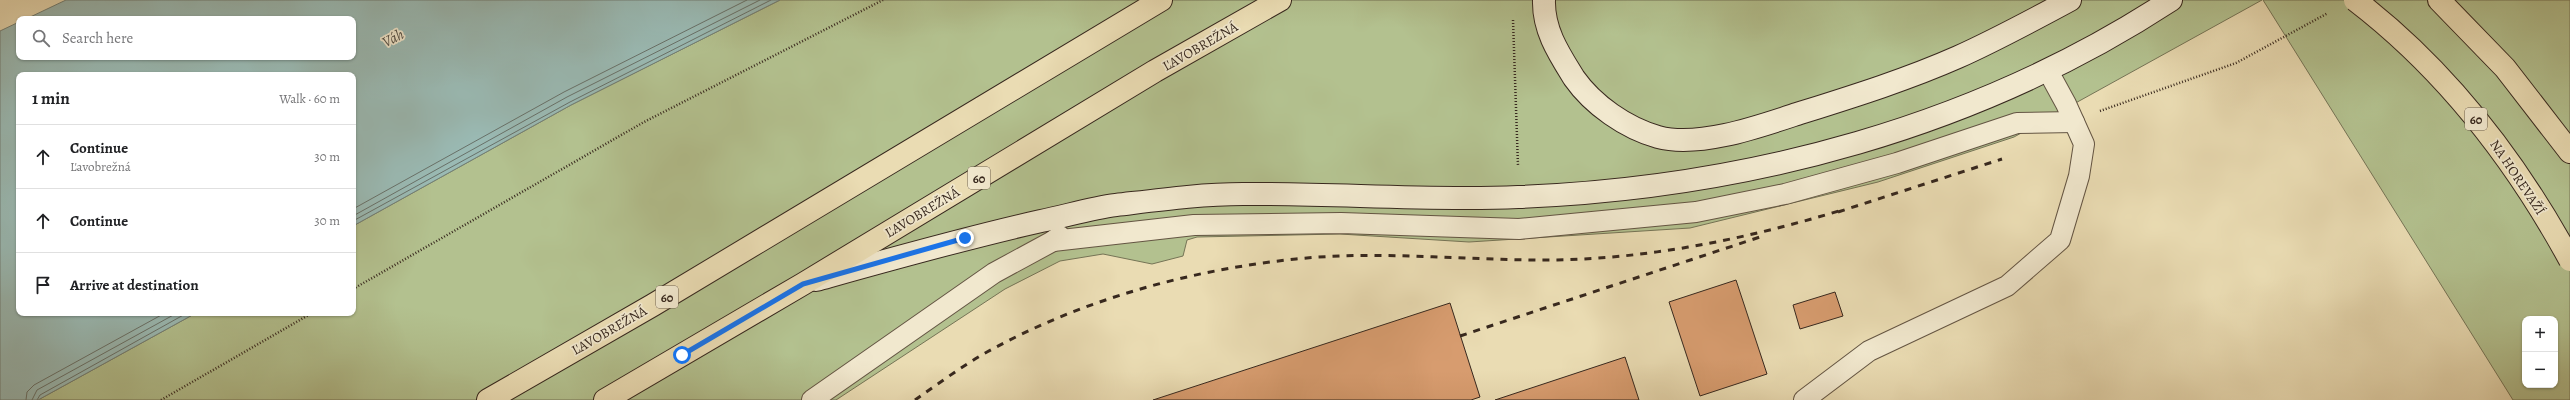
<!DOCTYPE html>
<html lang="en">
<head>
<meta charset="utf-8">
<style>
  body { margin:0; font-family:Alegreya,serif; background:#f2f2f2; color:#202124 }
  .controls { position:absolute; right:12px; bottom:12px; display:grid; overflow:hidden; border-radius:8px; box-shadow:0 1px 3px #0004 }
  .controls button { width:36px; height:36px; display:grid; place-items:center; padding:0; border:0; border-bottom:1px solid #e0e0e0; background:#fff; color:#202124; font:20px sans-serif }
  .stop { position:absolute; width:12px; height:12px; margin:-9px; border:3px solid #1a73e8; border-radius:50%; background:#fff }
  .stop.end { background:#1a73e8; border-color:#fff; box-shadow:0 1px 4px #0008 }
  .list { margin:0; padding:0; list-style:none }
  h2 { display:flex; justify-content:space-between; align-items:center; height:52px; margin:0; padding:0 16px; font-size:17px }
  h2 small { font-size:13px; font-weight:400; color:#757577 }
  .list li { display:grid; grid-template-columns:26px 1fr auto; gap:12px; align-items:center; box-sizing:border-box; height:64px; padding:0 16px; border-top:1px solid #e0e0e0 }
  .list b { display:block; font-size:15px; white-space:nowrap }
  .list p { margin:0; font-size:13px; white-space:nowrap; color:#757577 }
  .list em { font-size:13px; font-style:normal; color:#757577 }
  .icon { flex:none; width:22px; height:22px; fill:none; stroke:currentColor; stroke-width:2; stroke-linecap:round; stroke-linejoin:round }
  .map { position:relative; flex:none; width:2570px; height:400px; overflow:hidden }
  .search { position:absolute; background:#fff; box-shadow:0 1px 3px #0004; left:16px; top:16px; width:340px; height:44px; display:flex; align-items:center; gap:10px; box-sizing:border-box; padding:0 14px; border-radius:8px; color:#757577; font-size:15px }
  .panel { position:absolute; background:#fff; box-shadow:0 1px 3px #0004; left:16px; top:72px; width:340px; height:244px; border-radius:8px }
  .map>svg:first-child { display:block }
  .green { fill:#b3c18f; stroke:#757456; fill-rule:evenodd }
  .water { fill:#9abab4; stroke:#728078 }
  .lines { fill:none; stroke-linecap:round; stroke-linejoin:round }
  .shore { stroke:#687169; stroke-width:1 }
  .building { fill:#d79c6f; stroke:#37281e }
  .lane-casing { stroke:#645543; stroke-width:22 }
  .secondary-casing { stroke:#37281e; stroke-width:24 }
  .primary-casing { stroke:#37281e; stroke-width:24 }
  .path { stroke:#37281e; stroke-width:2.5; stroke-dasharray:1 2; stroke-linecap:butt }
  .lane { stroke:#f1e8ce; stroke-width:20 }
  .secondary { stroke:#f1e8ce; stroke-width:22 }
  .primary { stroke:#eadcb3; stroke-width:22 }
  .rail { stroke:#37281e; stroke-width:3; stroke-dasharray:7 7; stroke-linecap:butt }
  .primary-bridge-casing { stroke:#37281e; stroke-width:24; stroke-linecap:butt }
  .primary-bridge { stroke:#eadcb3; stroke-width:22 }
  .route { stroke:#1a73e8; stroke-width:5 }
  .labels { text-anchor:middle; stroke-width:3.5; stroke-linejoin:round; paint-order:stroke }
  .shield { fill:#f1e8ce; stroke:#6f6253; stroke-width:1 }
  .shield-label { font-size:13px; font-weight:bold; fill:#37281e }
  .street-label { font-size:14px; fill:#37281e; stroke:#f1e8ce }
  .water-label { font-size:15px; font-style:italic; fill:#504c44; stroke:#f1e8ce }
</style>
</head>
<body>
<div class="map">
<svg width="2570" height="400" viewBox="0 0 2570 400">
  <rect width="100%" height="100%" fill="#eadcb3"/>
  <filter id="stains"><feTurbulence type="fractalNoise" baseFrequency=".005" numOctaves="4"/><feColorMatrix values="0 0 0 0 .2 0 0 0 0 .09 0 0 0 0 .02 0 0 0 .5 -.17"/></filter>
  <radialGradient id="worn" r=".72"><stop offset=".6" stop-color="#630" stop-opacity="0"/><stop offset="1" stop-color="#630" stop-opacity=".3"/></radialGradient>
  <g class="green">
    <polygon points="780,0 2262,0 2014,137 1878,182 1690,228 1469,242 1340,234 1197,237 1187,240 1183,256 1152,264 1103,254 1060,261 1005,289 836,400 38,400 196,313 353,313 353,226 571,105"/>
    <path d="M2263,0H2570V400H2513ZM2525,319H2555V385H2525Z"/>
  </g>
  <polygon class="water" points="66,0 780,0 571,105 353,226 353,75 19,75 19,313 196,313 38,400 0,400 0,31 19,22 19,57 353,57 353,19 26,19"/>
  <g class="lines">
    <g class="shore">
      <polyline points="353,209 564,92 747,0"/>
      <polyline points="353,216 567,97 760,0"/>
      <polyline points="353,221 570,102 771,0"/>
      <polyline points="26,400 27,392 34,385 165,313"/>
      <polyline points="32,400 37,390 177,313"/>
      <polyline points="37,400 40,395 187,313"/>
    </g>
  </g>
  <g class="building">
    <polygon points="1736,280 1767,374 1700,396 1669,302"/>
    <polygon points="1835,292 1843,316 1800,329 1793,305"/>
    <polygon points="1450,303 1480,397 1471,400 1153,400"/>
    <polygon points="1625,357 1639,400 1495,400"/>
  </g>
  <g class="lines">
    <g class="lane-casing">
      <g id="lane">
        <polyline points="1053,241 1194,225 1341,223 1519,229 1696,212 1785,194 1897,163 2017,123 2074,122"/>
        <polyline points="812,400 994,273 1053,241 1060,236"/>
        <polyline points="1804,400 1869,351 2007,286 2060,240 2079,176 2084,144 2066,104 2048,71"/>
      </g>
    </g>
    <g class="secondary-casing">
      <g id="secondary">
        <path d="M1544,0C1543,30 1559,54 1574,78C1593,105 1626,128 1658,137C1698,148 1758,127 1797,114C1851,97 1906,80 1958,57C1996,40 2033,20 2070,0"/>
        <path d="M816,280C891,259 965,238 1041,221C1066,216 1091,208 1116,205C1158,200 1201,194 1243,194C1334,193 1426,201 1518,197C1748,188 1977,127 2171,0"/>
      </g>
    </g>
    <g class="primary-casing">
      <g id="primary">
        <polyline points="2439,0 2505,68 2570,152"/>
        <polyline points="488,400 653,305 1161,0"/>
        <polyline points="605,400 803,284 1155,71 1280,0"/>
      </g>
    </g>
    <g class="path">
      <polyline points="1513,20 1518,166"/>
      <polyline points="2100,111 2236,63 2328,13"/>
      <polyline points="353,289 644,122 883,0"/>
      <polyline points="161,400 312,313"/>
    </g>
    <use href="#lane" class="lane"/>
    <use href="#secondary" class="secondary"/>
    <use href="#primary" class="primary"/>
    <g class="rail">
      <polyline points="1838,212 2002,159"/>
      <polyline points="1460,336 1760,237"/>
      <path d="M915,400C938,384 962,366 987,352C1081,300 1189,270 1296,259C1383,250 1470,261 1557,260C1654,258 1750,238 1842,210"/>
    </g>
    <g class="primary-bridge-casing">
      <path id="primary-bridge" d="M2355,0C2445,69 2516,161 2570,260"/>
    </g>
    <use href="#primary-bridge" class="primary-bridge"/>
  </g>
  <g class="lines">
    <polyline class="route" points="682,355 803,284 965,238"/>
  </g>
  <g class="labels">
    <g class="shield">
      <rect x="2465" y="108" width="22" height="22" rx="3"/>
      <rect x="968" y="167" width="22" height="22" rx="3"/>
      <rect x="656" y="286" width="22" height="22" rx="3"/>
    </g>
    <g class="shield-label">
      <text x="2476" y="124">60</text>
      <text x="979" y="183">60</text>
      <text x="667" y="302">60</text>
    </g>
    <g class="street-label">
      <text transform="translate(1200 46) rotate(-30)" y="5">ĽAVOBREŽNÁ</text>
      <text transform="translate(2518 177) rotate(56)" y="5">NA HOREVAŽÍ</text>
      <text transform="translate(922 212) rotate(-31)" y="5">ĽAVOBREŽNÁ</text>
      <text transform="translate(609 330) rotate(-30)" y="5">ĽAVOBREŽNÁ</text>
    </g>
    <g class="water-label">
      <text transform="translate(393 38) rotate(-28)" y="5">Váh</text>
    </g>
  </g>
  <rect width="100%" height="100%" filter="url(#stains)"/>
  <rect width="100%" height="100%" fill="url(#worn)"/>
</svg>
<div class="controls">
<button>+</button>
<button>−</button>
</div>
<div class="stop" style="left:682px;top:355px"></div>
<div class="stop end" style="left:965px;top:238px"></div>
<div class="search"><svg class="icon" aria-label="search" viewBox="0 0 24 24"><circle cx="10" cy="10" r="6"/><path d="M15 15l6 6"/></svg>Search here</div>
<section class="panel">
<h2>1 min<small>Walk · 60 m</small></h2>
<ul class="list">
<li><svg class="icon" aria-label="ahead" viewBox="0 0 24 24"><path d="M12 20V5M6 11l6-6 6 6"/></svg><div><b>Continue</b><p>Ľavobrežná</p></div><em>30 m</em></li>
<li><svg class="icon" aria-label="ahead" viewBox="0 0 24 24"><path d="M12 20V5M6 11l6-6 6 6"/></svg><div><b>Continue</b></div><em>30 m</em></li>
<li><svg class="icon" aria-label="arrive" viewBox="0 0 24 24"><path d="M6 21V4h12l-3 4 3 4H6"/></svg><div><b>Arrive at destination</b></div></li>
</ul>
</section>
</div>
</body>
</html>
